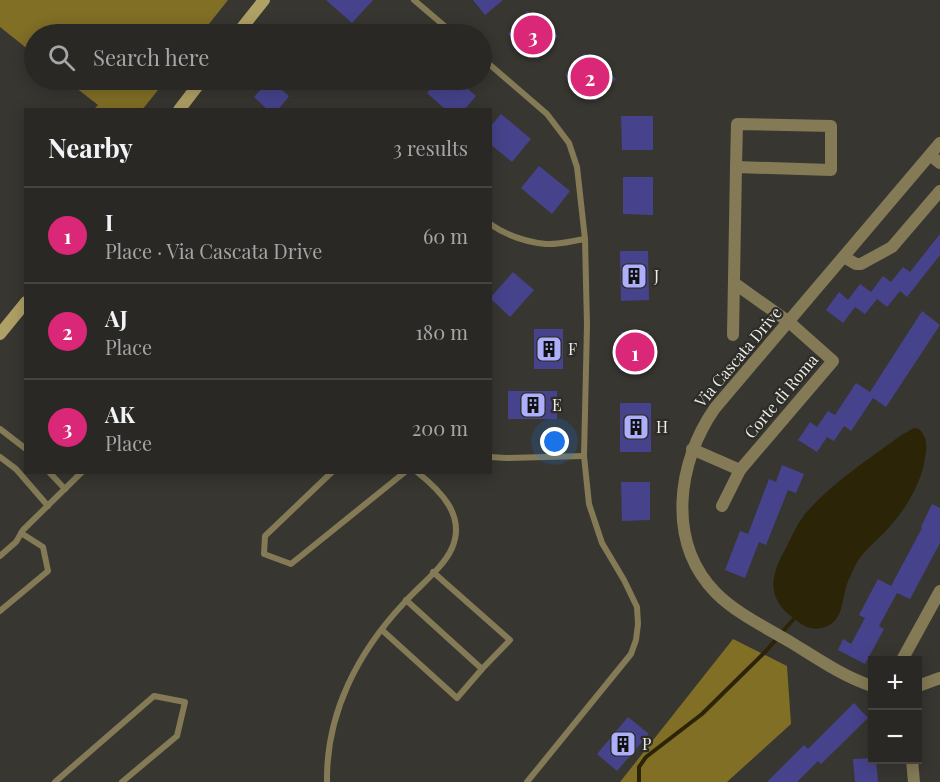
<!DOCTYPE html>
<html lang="en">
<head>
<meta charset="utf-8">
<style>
  body { margin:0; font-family:"Playfair Display",serif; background:#31302d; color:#f1f3f6 }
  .controls { position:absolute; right:18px; bottom:18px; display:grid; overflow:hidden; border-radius:0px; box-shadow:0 3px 15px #0003 }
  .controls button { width:54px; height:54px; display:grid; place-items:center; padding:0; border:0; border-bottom:2px solid #454442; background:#292825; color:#f1f3f6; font:30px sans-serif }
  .you { position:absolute; left:555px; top:442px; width:21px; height:21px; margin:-15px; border:4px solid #fff; border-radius:50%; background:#1a73e8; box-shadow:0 0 0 9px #1a73e833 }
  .badge { display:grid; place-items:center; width:39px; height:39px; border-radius:50%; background:#db2777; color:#fff; font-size:20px; font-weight:700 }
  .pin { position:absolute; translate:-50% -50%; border:3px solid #fff; box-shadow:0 2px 6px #0006 }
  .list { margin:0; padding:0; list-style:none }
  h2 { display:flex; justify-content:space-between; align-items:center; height:78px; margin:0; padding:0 24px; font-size:26px }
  h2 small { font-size:20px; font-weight:400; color:#a5a6a7 }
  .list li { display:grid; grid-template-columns:39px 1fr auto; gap:18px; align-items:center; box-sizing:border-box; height:96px; padding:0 24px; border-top:2px solid #454442 }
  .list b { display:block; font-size:22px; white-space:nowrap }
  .list p { margin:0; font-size:20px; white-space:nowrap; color:#a5a6a7 }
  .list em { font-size:20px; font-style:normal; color:#a5a6a7 }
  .icon { flex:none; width:33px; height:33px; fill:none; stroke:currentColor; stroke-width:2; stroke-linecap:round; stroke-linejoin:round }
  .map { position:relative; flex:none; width:940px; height:782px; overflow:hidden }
  .search { position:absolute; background:#292825; box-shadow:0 3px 15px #0003; left:24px; top:24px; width:468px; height:66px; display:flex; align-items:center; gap:15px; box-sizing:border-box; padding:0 21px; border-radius:33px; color:#a5a6a7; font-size:22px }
  .panel { position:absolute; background:#292825; box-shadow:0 3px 15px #0003; left:24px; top:108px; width:468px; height:366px; border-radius:0px }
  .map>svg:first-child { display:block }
  .forest { fill:#816f26 }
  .water { fill:#2c2406 }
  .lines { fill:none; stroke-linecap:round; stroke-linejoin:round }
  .stream { stroke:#2c2406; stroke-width:4 }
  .building { fill:#46438c }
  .lane { stroke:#847a56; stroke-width:6 }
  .street { stroke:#847a56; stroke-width:12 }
  .secondary { stroke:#afa065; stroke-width:12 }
  .labels { text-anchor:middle; stroke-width:4.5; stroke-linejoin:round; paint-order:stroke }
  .poi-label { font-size:16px; fill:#ecece9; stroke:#2d2c27; text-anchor:start }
  .street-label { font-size:16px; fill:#ecece9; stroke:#2d2c27 }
</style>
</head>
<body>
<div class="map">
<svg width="940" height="782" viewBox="0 0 940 782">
  <rect width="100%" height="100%" fill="#373631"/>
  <g class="forest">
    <polygon points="0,0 228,0 201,34 34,34 34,54 0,27"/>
    <polygon points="66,80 166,80 142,110 94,109 98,105"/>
    <polygon points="733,639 787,666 791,724 727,782 620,782"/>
  </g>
  <path class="water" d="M914,428L919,429C928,438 927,446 925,458C921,486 903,513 884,533C873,544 861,553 854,568C852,573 849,579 847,584C841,602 844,622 822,628C807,632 796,620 786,612C766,593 773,571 785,550C791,538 797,524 805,514C831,483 868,460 900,436Z"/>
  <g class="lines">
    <polyline class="stream" points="639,782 639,767 646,757 702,714 766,651 798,614"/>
  </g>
  <g class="building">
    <polygon points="326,0 373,0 352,23"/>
    <polygon points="473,0 503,0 485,15"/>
    <polygon points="527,11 558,36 538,59 508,34"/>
    <polygon points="584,53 616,79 596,101 565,75"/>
    <polygon points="269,80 283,80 277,86 289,96 278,110 268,110 254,97"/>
    <polygon points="439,80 458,80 476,96 464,110 446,110 427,93"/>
    <polygon points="501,114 531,139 512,162 490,144 490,127"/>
    <polygon points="621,116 653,116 653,150 622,150"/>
    <polygon points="539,166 570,191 552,214 521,188"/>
    <polygon points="623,177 653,177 653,215 623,214"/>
    <polygon points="940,234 940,255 907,297 900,291 887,307 877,299 865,314 855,307 843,323 826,310 839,292 848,300 860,284 871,292 883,276 891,282 903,267 910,272"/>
    <polygon points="620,251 648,251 649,300 621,301"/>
    <polygon points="513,272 534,290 510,317 490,298"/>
    <polygon points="922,311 940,325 886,407 873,398 851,431 844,426 834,441 827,437 817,452 798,440 810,422 817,427 828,411 835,415 856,383 870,392"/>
    <rect x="534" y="329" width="29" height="40"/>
    <polygon points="621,332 649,332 649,371 620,371"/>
    <rect x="508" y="391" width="49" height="28"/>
    <rect x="620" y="403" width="31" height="49"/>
    <polygon points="782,465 804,474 796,493 788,490 766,545 759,542 745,578 725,570 740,531 748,534 769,479 776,482"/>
    <polygon points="621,482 650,482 650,520 622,521"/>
    <polygon points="932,504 940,508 940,543 910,599 897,593 879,626 884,629 865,664 838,650 843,639 851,644 865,618 859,615 878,579 891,586 922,528 921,527"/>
    <polygon points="854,703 868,718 821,764 818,761 797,782 767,782 804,745 808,749"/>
    <polygon points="628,717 649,734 617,771 597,754"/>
    <polygon points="873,758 873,759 876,759 878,782 855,782 853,759"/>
  </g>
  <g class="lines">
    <g class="lane">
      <polyline points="414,0 454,34"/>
      <polyline points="482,58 547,114 569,143 577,167 585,239 587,325 584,456 589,504 602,543 624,580 637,607 638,624 636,640 631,654 527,782"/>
      <path d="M490,224C506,235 526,242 546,244C558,245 572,241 585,239"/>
      <polyline points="0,429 26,449"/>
      <polyline points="0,457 16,469 48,506"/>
      <polyline points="490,457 506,458 584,456"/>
      <polyline points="49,472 65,489"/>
      <polyline points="332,472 265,536 264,554 291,564 405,472"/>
      <polyline points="0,556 16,542 23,530 82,472"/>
      <polyline points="433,572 510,640 482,669"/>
      <polyline points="0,611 48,571 43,547 21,533"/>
      <polyline points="382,630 457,698 482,669 406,600"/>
      <polyline points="55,782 154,696 185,702 177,736 122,782"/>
      <path d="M327,782C326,713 358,652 404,603C418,587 444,567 452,548C466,516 441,491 417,472"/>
    </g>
    <g class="street">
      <polygon points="737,124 831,126 831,170 736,167"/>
      <polyline points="930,155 940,163"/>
      <polyline points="844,257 856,264 861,264 892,247 940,191"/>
      <polyline points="733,335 736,167"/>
      <polyline points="692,449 740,470"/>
      <polyline points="722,506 740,470 833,361 789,322 734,283"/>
      <polyline points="902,660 940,591"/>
      <path d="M872,686C844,677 818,659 792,643C767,628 737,614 716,593C666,542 677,462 715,408L940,143"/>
      <polyline points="918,686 940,678"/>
      <polyline points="912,760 914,782"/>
    </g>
    <g class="secondary">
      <polyline points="237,34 264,0"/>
      <polyline points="179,110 202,80"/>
      <polyline points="0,334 26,302"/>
    </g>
  </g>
  <defs>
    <g id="building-square" transform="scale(1.35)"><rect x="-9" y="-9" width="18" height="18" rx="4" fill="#adaffb" stroke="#2d2c27"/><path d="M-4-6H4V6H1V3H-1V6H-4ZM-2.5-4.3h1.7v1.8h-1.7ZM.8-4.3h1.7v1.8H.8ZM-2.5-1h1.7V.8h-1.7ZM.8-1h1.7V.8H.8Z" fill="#111"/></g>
  </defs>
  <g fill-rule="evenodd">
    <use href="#building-square" x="634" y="276"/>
    <use href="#building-square" x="549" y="349"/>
    <use href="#building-square" x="533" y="405"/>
    <use href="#building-square" x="636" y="427"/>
    <use href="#building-square" x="623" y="744"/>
  </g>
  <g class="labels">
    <g class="poi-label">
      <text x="654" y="282">J</text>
      <text x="568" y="355">F</text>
      <text x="552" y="411">E</text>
      <text x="656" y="433">H</text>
      <text x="642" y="750">P</text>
    </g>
    <g class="street-label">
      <text transform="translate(738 357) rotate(-50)" y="6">Via Cascata Drive</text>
      <text transform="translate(781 396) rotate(-50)" y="6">Corte di Roma</text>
    </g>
  </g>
</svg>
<div class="controls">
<button>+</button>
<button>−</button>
</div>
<div class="you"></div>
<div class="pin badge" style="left:635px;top:352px">1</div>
<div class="pin badge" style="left:590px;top:77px">2</div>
<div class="pin badge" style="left:533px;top:35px">3</div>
<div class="search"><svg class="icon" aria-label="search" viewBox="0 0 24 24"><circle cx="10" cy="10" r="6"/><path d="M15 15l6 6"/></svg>Search here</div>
<section class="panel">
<h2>Nearby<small>3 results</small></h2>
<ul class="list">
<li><span class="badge">1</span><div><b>I</b><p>Place · Via Cascata Drive</p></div><em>60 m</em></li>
<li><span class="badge">2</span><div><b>AJ</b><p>Place</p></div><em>180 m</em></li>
<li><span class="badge">3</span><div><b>AK</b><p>Place</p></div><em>200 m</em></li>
</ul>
</section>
</div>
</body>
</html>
